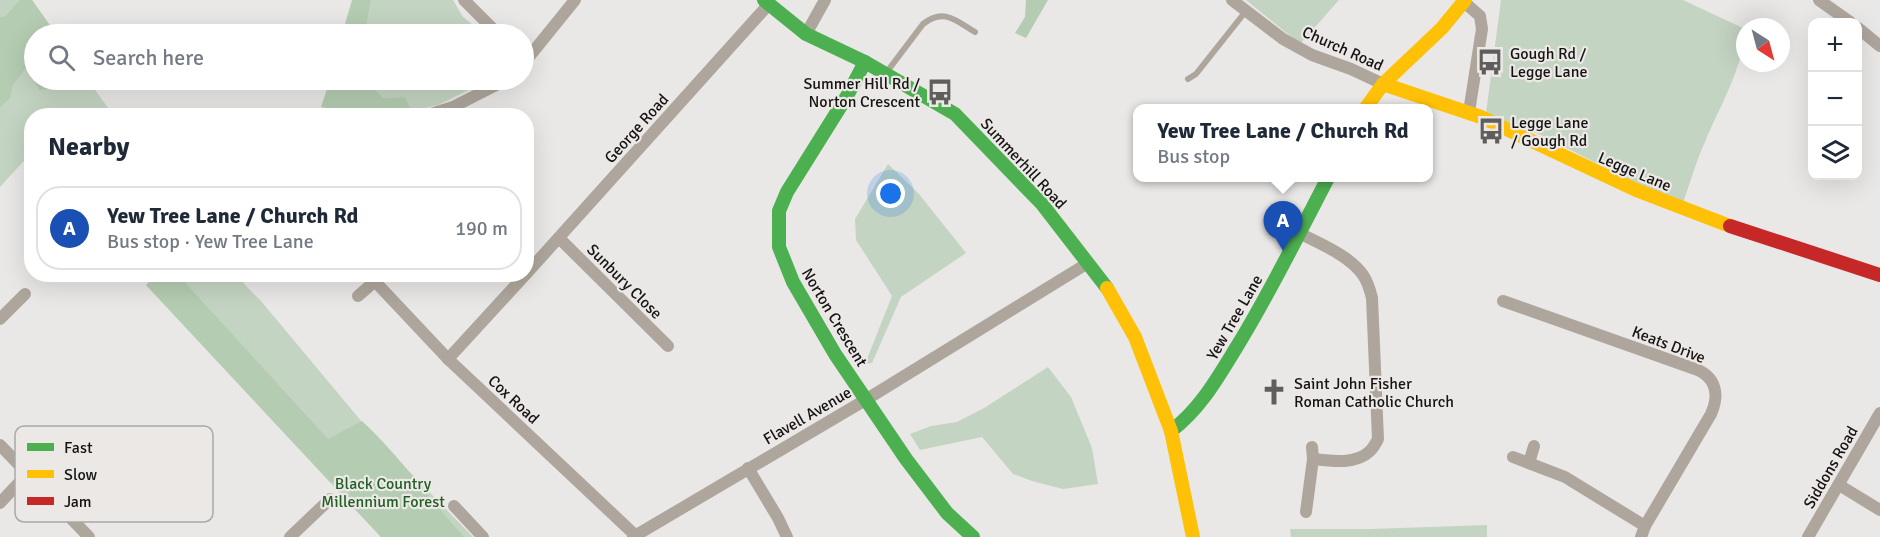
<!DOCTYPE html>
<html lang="en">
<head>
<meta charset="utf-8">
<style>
  body { margin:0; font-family:Signika,sans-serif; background:#f6f6f7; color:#1f2937 }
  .controls { position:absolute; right:18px; top:18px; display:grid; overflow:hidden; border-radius:12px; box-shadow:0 6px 24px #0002 }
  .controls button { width:54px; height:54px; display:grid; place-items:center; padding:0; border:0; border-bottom:2px solid #e0e1e3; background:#fff; color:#1f2937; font:30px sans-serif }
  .compass { position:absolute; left:1736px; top:18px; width:54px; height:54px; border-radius:50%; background:#fff; box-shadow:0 6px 24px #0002; rotate:144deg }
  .you { position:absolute; left:891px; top:194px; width:21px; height:21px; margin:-15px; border:4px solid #fff; border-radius:50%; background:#1a73e8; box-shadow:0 0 0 9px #1a73e833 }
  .badge { display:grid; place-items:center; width:39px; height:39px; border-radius:50%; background:#1a73e8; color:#fff; font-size:20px; font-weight:700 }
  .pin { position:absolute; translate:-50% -50px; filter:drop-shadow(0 2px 3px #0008) }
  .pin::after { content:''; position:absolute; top:32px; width:21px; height:18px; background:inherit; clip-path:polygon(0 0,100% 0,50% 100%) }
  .popup { position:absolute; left:1133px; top:104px; width:300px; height:78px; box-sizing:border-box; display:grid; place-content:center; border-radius:12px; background:#fff; filter:drop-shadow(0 2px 4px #0005); font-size:20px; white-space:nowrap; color:#747a83 }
  .popup b { font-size:22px; color:#1f2937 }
  .popup::after { content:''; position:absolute; left:50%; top:100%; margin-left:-12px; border:12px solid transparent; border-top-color:#fff }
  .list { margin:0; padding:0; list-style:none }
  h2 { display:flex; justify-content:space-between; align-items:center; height:78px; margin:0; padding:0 24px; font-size:26px }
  h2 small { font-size:20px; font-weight:400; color:#747a83 }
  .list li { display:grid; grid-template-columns:39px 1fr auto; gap:18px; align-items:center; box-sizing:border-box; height:84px; margin:0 12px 12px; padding:0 12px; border:2px solid #e0e1e3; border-radius:24px }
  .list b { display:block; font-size:22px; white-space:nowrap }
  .list p { margin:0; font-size:20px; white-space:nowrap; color:#747a83 }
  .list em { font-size:20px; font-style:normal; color:#747a83 }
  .icon { flex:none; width:33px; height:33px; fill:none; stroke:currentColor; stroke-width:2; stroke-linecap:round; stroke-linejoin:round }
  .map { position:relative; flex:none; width:1880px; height:537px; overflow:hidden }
  .search { position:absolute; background:#fff; box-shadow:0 6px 24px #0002; left:24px; top:24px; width:510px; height:66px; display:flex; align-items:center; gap:15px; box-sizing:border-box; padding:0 21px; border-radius:33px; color:#747a83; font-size:22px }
  .panel { position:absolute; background:#fff; box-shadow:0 6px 24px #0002; left:24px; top:108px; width:510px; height:174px; border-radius:24px }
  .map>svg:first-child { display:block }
  .green { fill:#c4d4c2 }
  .forest { fill:#b4ccb2 }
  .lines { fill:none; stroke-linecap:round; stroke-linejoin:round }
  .lane { stroke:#aea69c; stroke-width:6 }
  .street { stroke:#aea69c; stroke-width:12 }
  .fast { stroke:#4caf50; stroke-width:14 }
  .slow { stroke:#ffc107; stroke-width:14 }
  .jam { stroke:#c62828; stroke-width:14 }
  .labels { text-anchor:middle; stroke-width:4.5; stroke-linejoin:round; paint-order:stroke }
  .street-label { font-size:16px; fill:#151413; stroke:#ebe8e6 }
  .poi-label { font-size:16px; fill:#151413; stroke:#ebe8e6; text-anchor:start }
  .park-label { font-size:16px; fill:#205f23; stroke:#ebe8e6 }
  .key { fill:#ebe8e6; stroke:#aba8a7; stroke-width:1.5 }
  .key-label { font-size:16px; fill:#151413 }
</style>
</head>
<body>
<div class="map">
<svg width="1880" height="537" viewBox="0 0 1880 537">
  <rect width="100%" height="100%" fill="#eae8e7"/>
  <g class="green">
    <polygon points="0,0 32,0 56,34 34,34 34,80 88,80 113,115 32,116 31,153 0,187"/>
    <polygon points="371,0 453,0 463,17 484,34 365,34"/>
    <polygon points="1246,0 1339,0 1300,44"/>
    <path d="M1501,0H1683L1745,29C1745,64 1718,110 1705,142C1696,162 1690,183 1683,203L1659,195L1543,136L1486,113Z"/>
    <polygon points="366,80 489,80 438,105 412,111 405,97 383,98"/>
    <polygon points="888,164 919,194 966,253 901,297 872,363 865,364 892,296 856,240 855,219"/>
    <polygon points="157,275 237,275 248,288 261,301 367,428 473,537 381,537 146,285"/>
    <polygon points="1048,367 1071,397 1092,448 1098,484 1063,489 1032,481 1013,474 982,437 920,450 910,434 931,426 957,422 984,408"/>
    <polygon points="1487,525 1487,537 1291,537 1290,529 1370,529"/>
  </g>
  <g class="forest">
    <polygon points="20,0 32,0 56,34 34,34 34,80 73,80 53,88 39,90 27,66 13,85 10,98 0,107 0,17 6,16"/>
    <polygon points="352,0 371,0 365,34 342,34"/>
    <polygon points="1026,0 1048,0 1026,38 1015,33 1025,17"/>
    <path d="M330,80H366L383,98L405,97L412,111C382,120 352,113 321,107Z"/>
    <path d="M157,275H178L328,439L362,421C400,456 429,499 464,537H381L349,503L350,484L330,482L146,285Z"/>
  </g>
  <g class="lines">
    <g class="lane">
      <path d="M886,73L923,24C944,8 955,20 975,32"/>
      <polyline points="1188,79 1196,74 1246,11"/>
    </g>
    <g class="street">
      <polyline points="464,0 498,34"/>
      <polyline points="1232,0 1283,39 1312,55 1351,69 1383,84"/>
      <polyline points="1819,0 1850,22"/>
      <polyline points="1464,2 1480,16 1482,29 1469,112"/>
      <polyline points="1858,28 1880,46"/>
      <polyline points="806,34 825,0"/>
      <polyline points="524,63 575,0"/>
      <polyline points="425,116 453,107 506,80"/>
      <path d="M1299,233C1320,244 1349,255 1363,275C1368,282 1370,290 1372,298L1378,439C1376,443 1373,448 1370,451C1356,465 1330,461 1313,459"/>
      <polyline points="559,238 668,346"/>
      <polyline points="368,274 448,359 635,535"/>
      <polyline points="526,274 769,4"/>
      <polyline points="358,296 374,282"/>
      <path d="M1503,301L1698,370C1717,379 1719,396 1711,414L1645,526L1641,537"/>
      <polyline points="0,319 25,294"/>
      <polyline points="448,359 526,274"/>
      <polyline points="0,445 89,537"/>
      <polyline points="1513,457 1565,477 1645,526"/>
      <polyline points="1529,463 1534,446"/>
      <polyline points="748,468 778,518 787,537"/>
      <polyline points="1839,485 1880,510"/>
      <polyline points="0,503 28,473"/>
      <polyline points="454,506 483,537"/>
      <polyline points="1306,512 1313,459 1312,447"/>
      <polyline points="290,537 330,499"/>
      <polyline points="633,537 867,399 1088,263"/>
      <polyline points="1808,537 1880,413"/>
    </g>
    <g class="fast">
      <polyline points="764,0 806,34 865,62 955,114 1042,204 1107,288"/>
      <polyline points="865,62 847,96 787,192 779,211 779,247 793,282 835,354 906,459 947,513 973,537"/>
      <path d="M1171,431C1200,409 1217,379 1236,348C1270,293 1298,235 1328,178"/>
    </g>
    <g class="slow">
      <polyline points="1383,84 1481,117 1636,190 1730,226"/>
      <polyline points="1365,109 1383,84 1442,28 1465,0"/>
      <polyline points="1107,288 1135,337 1171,431 1193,537"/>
    </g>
    <polyline class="jam" points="1730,226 1880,275"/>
  </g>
  <defs>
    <g id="bus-bare" transform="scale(2.07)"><path d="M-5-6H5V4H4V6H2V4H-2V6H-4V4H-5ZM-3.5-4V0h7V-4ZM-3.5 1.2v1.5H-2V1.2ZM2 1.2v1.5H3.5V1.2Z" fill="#605e5d" stroke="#ebe8e6" stroke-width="2.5" paint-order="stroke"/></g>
    <g id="church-bare" transform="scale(2.07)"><path d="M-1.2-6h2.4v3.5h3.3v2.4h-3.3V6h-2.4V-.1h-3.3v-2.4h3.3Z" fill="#605e5d" stroke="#ebe8e6" stroke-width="2.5" paint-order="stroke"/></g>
  </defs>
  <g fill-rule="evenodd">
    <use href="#bus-bare" x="1490" y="62"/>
    <use href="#bus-bare" x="940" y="92"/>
    <use href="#bus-bare" x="1491" y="131"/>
    <use href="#church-bare" x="1274" y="392"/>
  </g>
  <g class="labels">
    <g class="street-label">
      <text transform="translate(1343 48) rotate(24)" y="6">Church Road</text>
      <text transform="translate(636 128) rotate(-48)" y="6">George Road</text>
      <text transform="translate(1024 163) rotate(47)" y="6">Summerhill Road</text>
      <text transform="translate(1635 171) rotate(23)" y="6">Legge Lane</text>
      <text transform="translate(625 281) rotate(45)" y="6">Sunbury Close</text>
      <text transform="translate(835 317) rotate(59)" y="6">Norton Crescent</text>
      <text transform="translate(1234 317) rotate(-60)" y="6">Yew Tree Lane</text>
      <text transform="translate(1669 344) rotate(21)" y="6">Keats Drive</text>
      <text transform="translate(514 399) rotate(43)" y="6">Cox Road</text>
      <text transform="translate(807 415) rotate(-30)" y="6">Flavell Avenue</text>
      <text transform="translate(1830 467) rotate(-60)" y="6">Siddons Road</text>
    </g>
    <g class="poi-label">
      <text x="1510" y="59">Gough Rd /<tspan x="1510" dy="18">Legge Lane</tspan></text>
      <text x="920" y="89" text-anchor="end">Summer Hill Rd /<tspan x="920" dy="18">Norton Crescent</tspan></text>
      <text x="1511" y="128">Legge Lane<tspan x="1511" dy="18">/ Gough Rd</tspan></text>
      <text x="1294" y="389">Saint John Fisher<tspan x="1294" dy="18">Roman Catholic Church</tspan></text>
    </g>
    <g class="park-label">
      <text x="383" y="489">Black Country<tspan x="383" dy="18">Millennium Forest</tspan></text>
    </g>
  </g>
  <rect x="15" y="426" width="198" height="96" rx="9" class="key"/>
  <rect x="27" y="443" width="27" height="8" fill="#4caf50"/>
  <rect x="27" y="470" width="27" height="8" fill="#ffc107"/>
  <rect x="27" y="497" width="27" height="8" fill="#c62828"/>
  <g class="key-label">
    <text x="64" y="453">Fast</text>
    <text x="64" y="480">Slow</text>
    <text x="64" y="507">Jam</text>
  </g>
</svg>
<div class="controls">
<button>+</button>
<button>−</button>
<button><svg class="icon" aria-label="layers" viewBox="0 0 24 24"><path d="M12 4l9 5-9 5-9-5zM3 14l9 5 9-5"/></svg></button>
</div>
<svg class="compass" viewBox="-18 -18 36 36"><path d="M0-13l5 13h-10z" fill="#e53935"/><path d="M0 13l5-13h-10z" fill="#747a83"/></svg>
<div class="you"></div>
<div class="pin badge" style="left:1283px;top:251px;background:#1a4fb4">A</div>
<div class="popup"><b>Yew Tree Lane / Church Rd</b>Bus stop</div>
<div class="search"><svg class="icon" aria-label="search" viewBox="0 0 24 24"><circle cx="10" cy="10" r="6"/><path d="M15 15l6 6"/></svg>Search here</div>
<section class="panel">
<h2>Nearby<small></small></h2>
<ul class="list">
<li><span class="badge" style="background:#1a4fb4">A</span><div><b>Yew Tree Lane / Church Rd</b><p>Bus stop · Yew Tree Lane</p></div><em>190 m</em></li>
</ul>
</section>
</div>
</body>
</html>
